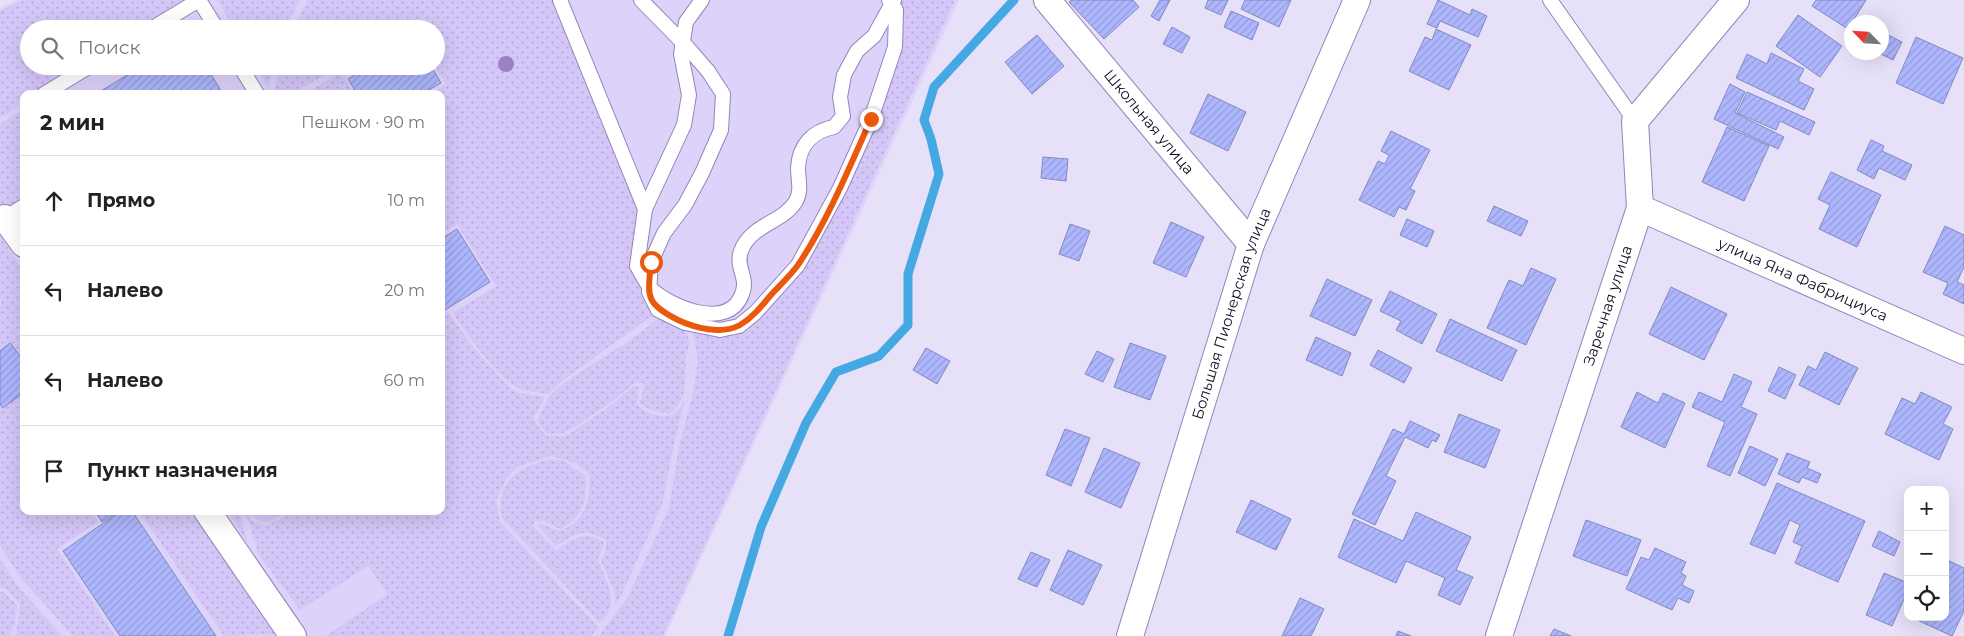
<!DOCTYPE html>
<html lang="ru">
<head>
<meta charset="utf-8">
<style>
  body { margin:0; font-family:Montserrat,sans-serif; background:#f6f6f6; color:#222 }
  .controls { position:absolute; right:15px; bottom:15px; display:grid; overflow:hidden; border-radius:10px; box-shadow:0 5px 20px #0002 }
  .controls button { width:45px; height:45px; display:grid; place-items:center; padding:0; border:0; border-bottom:1px solid #e0e0e0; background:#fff; color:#222; font:25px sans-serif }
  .compass { position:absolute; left:1844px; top:15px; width:45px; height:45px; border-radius:50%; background:#fff; box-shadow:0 5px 20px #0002; rotate:295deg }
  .stop { position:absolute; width:15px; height:15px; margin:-11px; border:4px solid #ea580c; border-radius:50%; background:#fff }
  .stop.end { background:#ea580c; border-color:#fff; box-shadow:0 1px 5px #0008 }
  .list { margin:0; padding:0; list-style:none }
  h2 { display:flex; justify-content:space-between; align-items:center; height:65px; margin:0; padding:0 20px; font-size:21px }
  h2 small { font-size:16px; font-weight:400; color:#767676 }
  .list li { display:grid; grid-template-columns:32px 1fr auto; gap:15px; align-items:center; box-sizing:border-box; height:90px; padding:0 20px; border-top:1px solid #e0e0e0 }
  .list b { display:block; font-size:19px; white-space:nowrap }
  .list em { font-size:16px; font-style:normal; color:#767676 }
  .icon { flex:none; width:28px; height:28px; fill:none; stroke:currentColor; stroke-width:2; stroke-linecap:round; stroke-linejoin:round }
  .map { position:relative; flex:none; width:1964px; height:636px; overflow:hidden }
  .search { position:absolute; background:#fff; box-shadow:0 5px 20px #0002; left:20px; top:20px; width:425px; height:55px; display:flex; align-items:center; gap:12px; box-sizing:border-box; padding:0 18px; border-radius:28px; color:#767676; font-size:19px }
  .panel { position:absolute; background:#fff; box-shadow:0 5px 20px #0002; left:20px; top:90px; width:425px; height:425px; border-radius:10px }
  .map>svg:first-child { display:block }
  .built { fill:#ddd2fa; fill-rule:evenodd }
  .grass { fill:url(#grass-dots) }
  .garden { fill:#d4c6f7 }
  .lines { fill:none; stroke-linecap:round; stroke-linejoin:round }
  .stream { stroke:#44a8e2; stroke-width:9 }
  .building { fill:url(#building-hatch); stroke:#8289c0 }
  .service-casing { stroke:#9484bb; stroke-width:16 }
  .minor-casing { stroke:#9484bb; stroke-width:28 }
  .service { stroke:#fff; stroke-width:14 }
  .minor { stroke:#fff; stroke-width:26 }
  .tree { fill:#9b82c4 }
  .route { stroke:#ea580c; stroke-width:6 }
  .labels { text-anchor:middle; stroke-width:5; stroke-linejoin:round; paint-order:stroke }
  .street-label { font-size:15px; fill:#140d21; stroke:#e6e0f8 }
</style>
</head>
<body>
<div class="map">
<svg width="1964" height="636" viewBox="0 0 1964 636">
  <defs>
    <pattern id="grass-dots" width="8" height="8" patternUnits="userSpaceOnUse" patternTransform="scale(1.25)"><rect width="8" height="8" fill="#d4c6f7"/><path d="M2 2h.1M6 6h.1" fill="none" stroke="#b5a9d3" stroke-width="1.8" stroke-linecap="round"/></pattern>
    <pattern id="building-hatch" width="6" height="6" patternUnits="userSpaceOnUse" patternTransform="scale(1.25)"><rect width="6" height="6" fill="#aeb7fe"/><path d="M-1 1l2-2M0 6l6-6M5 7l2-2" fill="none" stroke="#959cd9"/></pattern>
  </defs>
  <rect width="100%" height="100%" fill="#e6e0f8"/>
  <path class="built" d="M17,0H959L665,636H0V8ZM29,29H436V66H29ZM24,94H441V511H24Z"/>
  <g class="grass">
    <polygon points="23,0 194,0 146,29 29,29 29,66 84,66 39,94 24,94 24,103 0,118 0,11"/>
    <polygon points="218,0 300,0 284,29 234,29"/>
    <path d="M308,0H557L642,208L633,266L656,313L566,378L548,394C539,392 529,392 521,389C500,382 465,332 453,313L496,286L457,224L441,233V94H430L446,84L435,66L436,29H411L408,24L400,29H293Z"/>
    <polygon points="898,0 955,0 663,636 599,636 628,597 669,508 679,446 692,397 698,361 692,328 722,333 769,304 874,118"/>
    <polygon points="256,66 274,66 268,87"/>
    <polygon points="281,66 339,66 293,94 273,94"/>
    <polygon points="341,72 354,94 305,94"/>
    <polygon points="24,109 24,204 0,215 0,124"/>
    <polygon points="0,236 24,271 24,511 91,511 98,522 57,549 115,636 73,636 20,577 0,545 0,304 2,303 0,300"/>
    <path d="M441,309L451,316L473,347L509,387L519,393L545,397L533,419L546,436H566L610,406L634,386L639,387L637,404C644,413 660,419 671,415C678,413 682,405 685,399L674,444L662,505L622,594L615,604V593L601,561L606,550V540C583,527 577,533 556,546L539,527L538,523L560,531C586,521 591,500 589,474L576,463L551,456L517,467L507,477L496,501L500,522L598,627L591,636H326L388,594L368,566L300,610L259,555L246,513L253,522L266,526L294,511H441Z"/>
    <path d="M662,316L687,333C691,346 687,348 686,360C685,380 688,401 669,414C658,411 648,411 640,403L644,386L643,383H634L613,401L576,426L563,433L547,434L537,421L550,395L568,380L632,339Z"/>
    <path d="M550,459L564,461L586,476C587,498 582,520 560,529L543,521H535L533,526L556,550C574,539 584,530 604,542L598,560C607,584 621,602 600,623L502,518C496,481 517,468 550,459Z"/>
    <polygon points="139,511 190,511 277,634 224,636"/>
    <polygon points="227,511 239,511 247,541"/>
    <polygon points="0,559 16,584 62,636 16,636 20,604 7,590 0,587"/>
    <polygon points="0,591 5,593 17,605 15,622 10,636 0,636"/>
  </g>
  <path class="garden" d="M249,511H288C272,521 263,530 249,511Z"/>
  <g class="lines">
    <polyline class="stream" points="728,636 761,527 806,423 836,372 879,356 908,325 908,274 939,174 931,139 924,120 934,87 1014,0"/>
  </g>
  <g class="building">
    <polygon points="1072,0 1133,0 1139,7 1104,39 1069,2"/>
    <polygon points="1160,0 1170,0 1159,21 1151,16"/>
    <polygon points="1208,0 1228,0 1221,15 1205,8"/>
    <polygon points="1245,0 1291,0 1279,27 1241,9"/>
    <polygon points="1438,0 1470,15 1472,9 1487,16 1478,37 1440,21 1437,28 1427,24"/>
    <polygon points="1816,0 1866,0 1848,29 1812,6"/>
    <polygon points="1231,11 1259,23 1252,40 1224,27"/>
    <polygon points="1798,15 1842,46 1820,77 1776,46"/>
    <polygon points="1172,27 1190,37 1182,53 1163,44"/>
    <polygon points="1436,29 1471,45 1449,90 1409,71 1425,37 1432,40"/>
    <polygon points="1882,32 1902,42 1893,60 1877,52 1882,52"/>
    <polygon points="1037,35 1064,66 1032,94 1005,62"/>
    <polygon points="1916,37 1963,58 1943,104 1896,83"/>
    <polygon points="1771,53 1804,69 1798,81 1814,89 1804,110 1736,78 1747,54 1767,64"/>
    <polygon points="142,66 206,66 223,94 96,94"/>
    <polygon points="369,66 431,66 441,83 422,94 357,94 348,79"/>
    <polygon points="1730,84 1745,92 1735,113 1784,137 1778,149 1714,119"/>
    <polygon points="1747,92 1815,122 1809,135 1780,121 1776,130 1737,113"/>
    <polygon points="1208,94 1246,112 1228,151 1190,133"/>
    <polygon points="1727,127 1769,146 1744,201 1702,182"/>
    <polygon points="1391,131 1430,150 1410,189 1415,191 1406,210 1399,207 1394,217 1359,200 1378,161 1385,164 1389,155 1381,151"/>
    <polygon points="1871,140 1884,146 1882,151 1912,165 1905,180 1879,168 1874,179 1857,170"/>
    <polygon points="1043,157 1068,159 1066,181 1041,178"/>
    <polygon points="1831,172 1881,195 1857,247 1819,229 1830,205 1818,199"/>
    <polygon points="1494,206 1528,221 1521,236 1487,221"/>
    <polygon points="1407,219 1434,231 1427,247 1400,235"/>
    <polygon points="1171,222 1204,237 1186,277 1153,263"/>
    <polygon points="1070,224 1090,231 1079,261 1059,254"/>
    <polygon points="1945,226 1964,235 1964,267 1957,282 1964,285 1964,304 1943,294 1948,283 1923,272"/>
    <polygon points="457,229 490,282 445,310 441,304 441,239"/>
    <polygon points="1531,268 1556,279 1526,345 1487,328 1509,280 1523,286"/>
    <polygon points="1327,279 1372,300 1355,336 1310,316"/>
    <polygon points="1671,287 1727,314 1704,360 1649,334"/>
    <polygon points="1390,291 1437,314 1422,344 1396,330 1401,321 1380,311"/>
    <polygon points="1450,319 1517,350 1502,381 1436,351"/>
    <polygon points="1316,337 1351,353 1342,376 1306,360"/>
    <polygon points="10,343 24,361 24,392 3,408 0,404 0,351"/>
    <polygon points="1130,343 1166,356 1150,400 1114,387"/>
    <polygon points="926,348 950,361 937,384 913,370"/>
    <polygon points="1378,350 1412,368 1404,383 1370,365"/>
    <polygon points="1097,351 1114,359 1103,382 1085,374"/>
    <polygon points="1825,352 1858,368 1839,405 1799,385 1808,366 1816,370"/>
    <polygon points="1779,367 1796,375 1785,399 1768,391"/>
    <polygon points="1734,374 1752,382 1741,407 1757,414 1730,476 1707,466 1725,422 1692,407 1699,392 1722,402"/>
    <polygon points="1637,392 1658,403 1663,393 1685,403 1665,448 1621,427"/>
    <polygon points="1921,392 1952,407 1943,424 1953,429 1939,460 1885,434 1902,398 1915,404"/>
    <polygon points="1459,414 1500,430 1485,468 1444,452"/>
    <polygon points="1410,421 1440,435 1436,442 1432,440 1428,448 1405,437 1386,476 1396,481 1375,525 1352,514 1393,429 1404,434"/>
    <polygon points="1065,429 1090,438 1071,486 1046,475"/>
    <polygon points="1750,446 1778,459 1765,486 1738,473"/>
    <polygon points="1104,448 1140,463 1121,508 1085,492"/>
    <polygon points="1787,453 1810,462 1807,468 1821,474 1817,483 1802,477 1799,483 1778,474"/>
    <polygon points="1777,483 1865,521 1838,582 1795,563 1802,546 1793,542 1800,525 1790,520 1775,554 1750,544"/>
    <polygon points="1251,500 1291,519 1276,550 1236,532"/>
    <polygon points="95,511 119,511 102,522"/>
    <polygon points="121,511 132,511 216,636 120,636 63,551"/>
    <polygon points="1416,512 1471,537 1456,570 1473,577 1460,605 1438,595 1445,578 1406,561 1396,583 1338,557 1354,519 1403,541"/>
    <polygon points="1586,520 1641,540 1627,576 1573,556"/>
    <polygon points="1879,531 1900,542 1894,556 1872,546"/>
    <polygon points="1655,548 1686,562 1681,573 1686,576 1682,585 1694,591 1689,603 1678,598 1672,610 1626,589 1641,557 1649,560"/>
    <polygon points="1068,550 1102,565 1083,605 1050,590"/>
    <polygon points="1031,552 1050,560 1037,587 1018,579"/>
    <polygon points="1945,559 1964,568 1964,611 1952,636 1917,620 1918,617 1945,617"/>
    <polygon points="1884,573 1908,583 1908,590 1892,626 1866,615"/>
    <polygon points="1300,598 1324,609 1311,636 1282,636"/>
    <polygon points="1554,629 1571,636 1550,636"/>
    <polygon points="1398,631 1411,636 1396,636"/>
  </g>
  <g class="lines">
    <g class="service-casing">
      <g id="service">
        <path d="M560,0L645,209L637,266C641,273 646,283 651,289C672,308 729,331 742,294C749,278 735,267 741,251C751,224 783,223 796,201C802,190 798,180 798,168C799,145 813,131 834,127L843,116L840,97L844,75L857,51L874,36L894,0"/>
        <polyline points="641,0 688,48 708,71 723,94 721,130 702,173 685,205 664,233 651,262 649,292 658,310 685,323 720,330 739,326 755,313 798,265 840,188 871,119 895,47 896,10 889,0"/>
        <polyline points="1550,0 1635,121"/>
        <polyline points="151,29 199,0 217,29"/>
        <polyline points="240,66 257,94"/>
        <polyline points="44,94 90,66"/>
        <polyline points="645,209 684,125 689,95 681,54 686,22 702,0"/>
        <polyline points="5,218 24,206"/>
      </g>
    </g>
    <g class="minor-casing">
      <g id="minor">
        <path id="s1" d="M1047,0L1251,244"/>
        <path id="s2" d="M1640,208L1964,351"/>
        <polyline points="5,218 24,244"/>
        <polyline points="207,511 293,636"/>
        <path id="s3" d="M1130,636L1251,244L1357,0"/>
        <path id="s4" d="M1499,636L1640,208L1635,121L1736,0"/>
      </g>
    </g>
    <use href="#service" class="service"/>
    <use href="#minor" class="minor"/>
  </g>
  <circle class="tree" cx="506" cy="64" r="8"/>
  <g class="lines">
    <path class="route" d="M651,262C648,296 644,303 678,320C695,328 722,335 740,325C752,318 761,307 770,296C779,286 790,276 798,265C827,222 850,166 871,119"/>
  </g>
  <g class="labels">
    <g class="street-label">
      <text dy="5" stroke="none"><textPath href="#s1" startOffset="159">Школьная улица</textPath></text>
      <text dy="5" stroke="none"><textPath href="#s2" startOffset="178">улица Яна Фабрициуса</textPath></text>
      <text dy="5" stroke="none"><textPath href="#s4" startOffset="348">Заречная улица</textPath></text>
      <text dy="5" stroke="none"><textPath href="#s3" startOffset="338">Большая Пионерская улица</textPath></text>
    </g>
  </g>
</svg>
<div class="controls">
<button>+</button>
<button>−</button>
<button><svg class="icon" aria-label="locate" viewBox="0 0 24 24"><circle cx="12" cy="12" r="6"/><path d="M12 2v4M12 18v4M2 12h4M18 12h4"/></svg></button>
</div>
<svg class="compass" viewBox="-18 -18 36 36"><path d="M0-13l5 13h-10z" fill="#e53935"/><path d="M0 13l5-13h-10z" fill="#767676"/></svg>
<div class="stop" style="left:651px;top:262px"></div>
<div class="stop end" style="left:871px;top:119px"></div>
<div class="search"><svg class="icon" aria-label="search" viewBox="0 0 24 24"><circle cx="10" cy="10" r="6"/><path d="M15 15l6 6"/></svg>Поиск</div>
<section class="panel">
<h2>2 мин<small>Пешком · 90 m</small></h2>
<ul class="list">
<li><svg class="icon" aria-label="ahead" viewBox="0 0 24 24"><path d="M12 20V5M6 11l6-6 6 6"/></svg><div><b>Прямо</b></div><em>10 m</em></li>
<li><svg class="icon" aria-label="left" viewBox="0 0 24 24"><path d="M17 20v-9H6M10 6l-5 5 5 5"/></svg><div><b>Налево</b></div><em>20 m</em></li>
<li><svg class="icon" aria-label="left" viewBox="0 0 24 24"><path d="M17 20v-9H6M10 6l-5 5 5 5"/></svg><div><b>Налево</b></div><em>60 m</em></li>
<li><svg class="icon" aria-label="arrive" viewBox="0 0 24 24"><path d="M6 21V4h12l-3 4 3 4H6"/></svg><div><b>Пункт назначения</b></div></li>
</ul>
</section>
</div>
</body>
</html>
